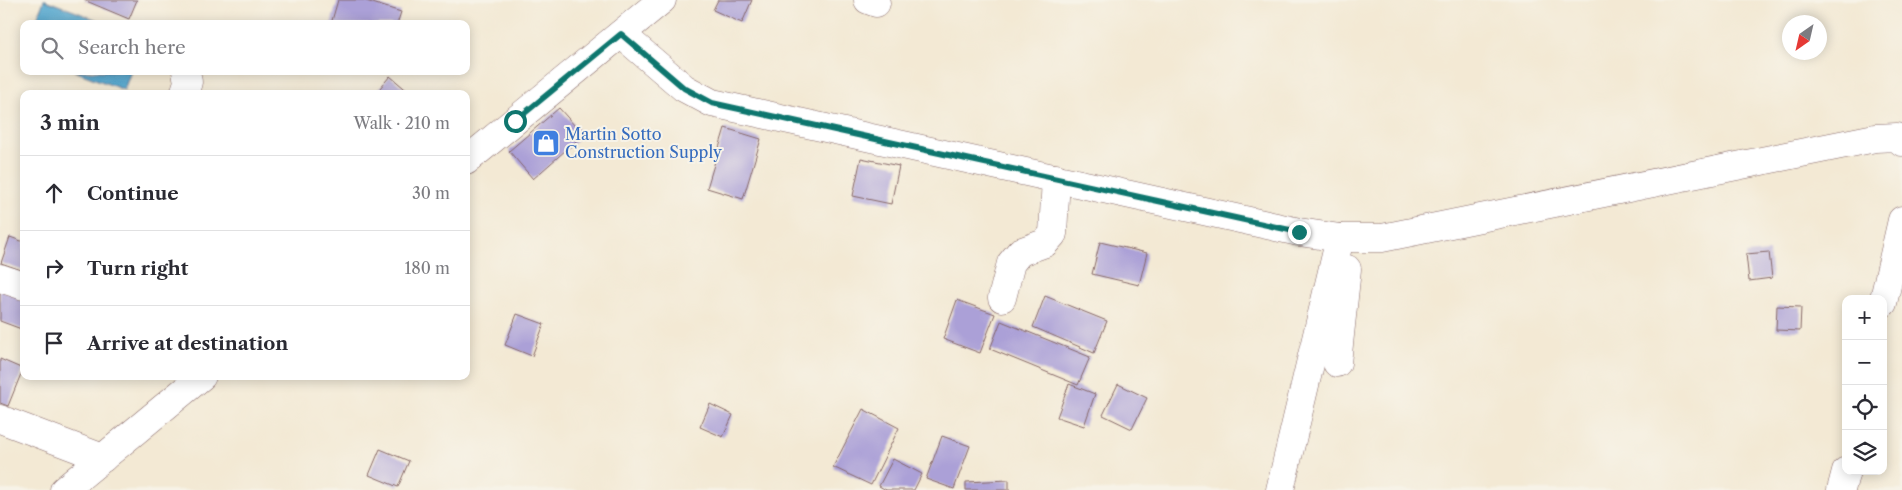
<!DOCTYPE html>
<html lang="en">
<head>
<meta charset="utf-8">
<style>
  body { margin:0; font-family:"Libre Caslon Text",serif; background:#f7f7f7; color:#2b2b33 }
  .controls { position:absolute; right:15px; bottom:15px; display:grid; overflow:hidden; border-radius:10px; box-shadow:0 2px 12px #0003 }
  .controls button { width:45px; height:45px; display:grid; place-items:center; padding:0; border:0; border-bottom:1px solid #e1e1e2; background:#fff; color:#2b2b33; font:25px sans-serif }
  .compass { position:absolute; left:1782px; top:15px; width:45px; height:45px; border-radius:50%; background:#fff; box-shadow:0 2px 12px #0003; rotate:214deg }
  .stop { position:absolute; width:15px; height:15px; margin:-11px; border:4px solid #0f766e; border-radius:50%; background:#fff }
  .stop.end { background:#0f766e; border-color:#fff; box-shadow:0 1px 5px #0008 }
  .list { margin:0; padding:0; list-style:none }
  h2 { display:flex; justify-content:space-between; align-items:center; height:65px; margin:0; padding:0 20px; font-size:21px }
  h2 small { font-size:16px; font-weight:400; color:#7c7c81 }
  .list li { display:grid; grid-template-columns:32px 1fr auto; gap:15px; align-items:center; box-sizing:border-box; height:75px; padding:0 20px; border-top:1px solid #e1e1e2 }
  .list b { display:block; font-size:19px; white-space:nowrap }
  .list em { font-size:16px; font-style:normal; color:#7c7c81 }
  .icon { flex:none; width:28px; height:28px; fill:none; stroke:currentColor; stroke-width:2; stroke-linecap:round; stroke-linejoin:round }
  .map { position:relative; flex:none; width:1902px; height:490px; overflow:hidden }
  .search { position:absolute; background:#fff; box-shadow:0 2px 12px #0003; left:20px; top:20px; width:450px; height:55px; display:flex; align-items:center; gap:12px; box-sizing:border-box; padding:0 18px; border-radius:10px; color:#7c7c81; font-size:19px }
  .panel { position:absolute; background:#fff; box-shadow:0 2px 12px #0003; left:20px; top:90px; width:450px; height:290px; border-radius:10px }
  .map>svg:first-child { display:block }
  .water { fill:#52a6ce; stroke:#4e627c }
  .building { fill:#aba0d7 }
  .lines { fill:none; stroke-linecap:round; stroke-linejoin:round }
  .minor-casing { stroke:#856666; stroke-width:29 }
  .major-casing { stroke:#856666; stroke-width:29 }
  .minor { stroke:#fff; stroke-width:28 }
  .major { stroke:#fff; stroke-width:28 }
  .route { stroke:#0f766e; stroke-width:6 }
  .labels { text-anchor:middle; stroke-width:4; stroke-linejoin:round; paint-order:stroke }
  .shop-label { font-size:16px; fill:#366cbe; stroke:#f7f3e8; text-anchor:start }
</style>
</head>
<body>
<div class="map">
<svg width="1902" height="490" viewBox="0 0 1902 490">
  <rect width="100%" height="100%" fill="#f7f3e8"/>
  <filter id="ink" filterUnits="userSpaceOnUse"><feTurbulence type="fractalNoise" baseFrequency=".02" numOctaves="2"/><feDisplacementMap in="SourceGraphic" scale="10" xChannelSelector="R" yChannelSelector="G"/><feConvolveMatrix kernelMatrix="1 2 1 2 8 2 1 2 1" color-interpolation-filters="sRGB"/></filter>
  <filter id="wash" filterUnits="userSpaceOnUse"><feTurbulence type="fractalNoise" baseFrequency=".0096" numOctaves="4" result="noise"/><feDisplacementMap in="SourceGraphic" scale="20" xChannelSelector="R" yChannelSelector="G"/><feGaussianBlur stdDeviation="1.12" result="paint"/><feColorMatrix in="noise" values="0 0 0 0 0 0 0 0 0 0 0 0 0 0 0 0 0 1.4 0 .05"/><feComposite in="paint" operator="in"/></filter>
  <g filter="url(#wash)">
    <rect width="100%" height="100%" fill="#f3e9d4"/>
    <g class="water">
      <polygon points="44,0 45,0 108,24 35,24"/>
      <polygon points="74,71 131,71 124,90"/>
    </g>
    <g id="blocks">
      <g class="building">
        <polygon points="84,0 137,0 129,19"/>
        <polygon points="338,0 363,0 401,12 397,24 331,24"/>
        <polygon points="718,0 752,0 742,23 713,10"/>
        <polygon points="390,76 411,94 375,94"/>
        <polygon points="559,108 583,135 533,179 509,151"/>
        <polygon points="725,128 761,139 743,199 707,188"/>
        <polygon points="861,158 899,166 891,204 853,196"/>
        <polygon points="10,237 24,242 24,271 1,263"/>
        <polygon points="1100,242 1147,253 1139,285 1092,274"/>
        <polygon points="1769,252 1772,278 1749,281 1746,254"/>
        <polygon points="0,289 24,298 24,330 0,321"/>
        <polygon points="1045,296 1107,321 1094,353 1033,327"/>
        <polygon points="957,300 995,314 980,353 943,339"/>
        <polygon points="1777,306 1801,307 1800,331 1776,330"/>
        <polygon points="517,314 544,324 532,356 505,345"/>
        <polygon points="1001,321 1090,357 1078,385 990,349"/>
        <polygon points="0,359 23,369 8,406 0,403"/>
        <polygon points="1069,384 1095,394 1084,426 1057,417"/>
        <polygon points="1118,384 1147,398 1132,429 1103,415"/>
        <polygon points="710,404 733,415 723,437 700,427"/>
        <polygon points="863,409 899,428 871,485 833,467"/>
        <polygon points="942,436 970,446 954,489 926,479"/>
        <polygon points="380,449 409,461 398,487 369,475"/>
        <polygon points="893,459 922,474 914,490 886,490 879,486"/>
        <polygon points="1009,480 1009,490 966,490 966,482"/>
      </g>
    </g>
  </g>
  <g filter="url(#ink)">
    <use href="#blocks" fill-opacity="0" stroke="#856666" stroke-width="1"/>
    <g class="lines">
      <g class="minor-casing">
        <g id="minor">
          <polyline points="868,0 876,3"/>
          <polyline points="621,34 684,88 712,103 1299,232 1340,238 1382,238 1875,138 1897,137 1902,142"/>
          <polyline points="184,94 188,82 186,71"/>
          <polyline points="0,278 24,286"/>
          <polyline points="1002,298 1011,263 1020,252 1045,243 1053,234 1056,178"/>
          <polyline points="1883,303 1902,220"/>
          <polyline points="1337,363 1347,269"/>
          <polyline points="0,419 103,458"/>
          <polyline points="1280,490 1340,238"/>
          <polyline points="1841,490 1846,471"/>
        </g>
      </g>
      <g class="major-casing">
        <g id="major">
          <polyline points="466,161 662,0"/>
          <polyline points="64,490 202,376"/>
        </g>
      </g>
      <use href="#minor" class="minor"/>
      <use href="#major" class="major"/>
    </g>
  </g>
  <g class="lines" filter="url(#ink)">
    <polyline class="route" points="515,121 621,34 684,88 712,103 1299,232"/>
  </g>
  <defs>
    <g id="shop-square" transform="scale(1.4375)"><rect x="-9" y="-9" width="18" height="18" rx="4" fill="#3f7fe0" stroke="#f7f3e8"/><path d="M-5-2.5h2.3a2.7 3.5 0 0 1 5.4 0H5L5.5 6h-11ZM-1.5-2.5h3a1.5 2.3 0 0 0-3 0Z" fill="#fff"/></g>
  </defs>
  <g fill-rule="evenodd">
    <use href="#shop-square" x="546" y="143"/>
  </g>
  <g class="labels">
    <g class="shop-label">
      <text x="565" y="140">Martin Sotto<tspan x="565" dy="18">Construction Supply</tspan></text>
    </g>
  </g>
</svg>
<div class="controls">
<button>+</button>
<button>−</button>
<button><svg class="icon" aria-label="locate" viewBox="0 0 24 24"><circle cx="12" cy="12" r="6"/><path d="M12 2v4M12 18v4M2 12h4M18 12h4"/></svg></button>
<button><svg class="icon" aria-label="layers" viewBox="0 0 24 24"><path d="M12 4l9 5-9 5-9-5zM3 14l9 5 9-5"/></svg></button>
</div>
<svg class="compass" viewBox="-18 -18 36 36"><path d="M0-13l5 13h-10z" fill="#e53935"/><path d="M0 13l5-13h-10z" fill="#7c7c81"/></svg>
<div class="stop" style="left:515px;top:121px"></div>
<div class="stop end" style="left:1299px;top:232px"></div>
<div class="search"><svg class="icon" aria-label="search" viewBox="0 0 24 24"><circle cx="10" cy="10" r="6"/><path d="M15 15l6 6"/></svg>Search here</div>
<section class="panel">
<h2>3 min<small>Walk · 210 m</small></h2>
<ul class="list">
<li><svg class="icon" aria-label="ahead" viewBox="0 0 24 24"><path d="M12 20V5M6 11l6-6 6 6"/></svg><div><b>Continue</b></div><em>30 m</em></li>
<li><svg class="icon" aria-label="right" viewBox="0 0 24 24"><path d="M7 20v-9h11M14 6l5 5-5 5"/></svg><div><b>Turn right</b></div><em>180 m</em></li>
<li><svg class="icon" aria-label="arrive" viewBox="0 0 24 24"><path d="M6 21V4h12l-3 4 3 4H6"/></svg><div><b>Arrive at destination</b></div></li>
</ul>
</section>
</div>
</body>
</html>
